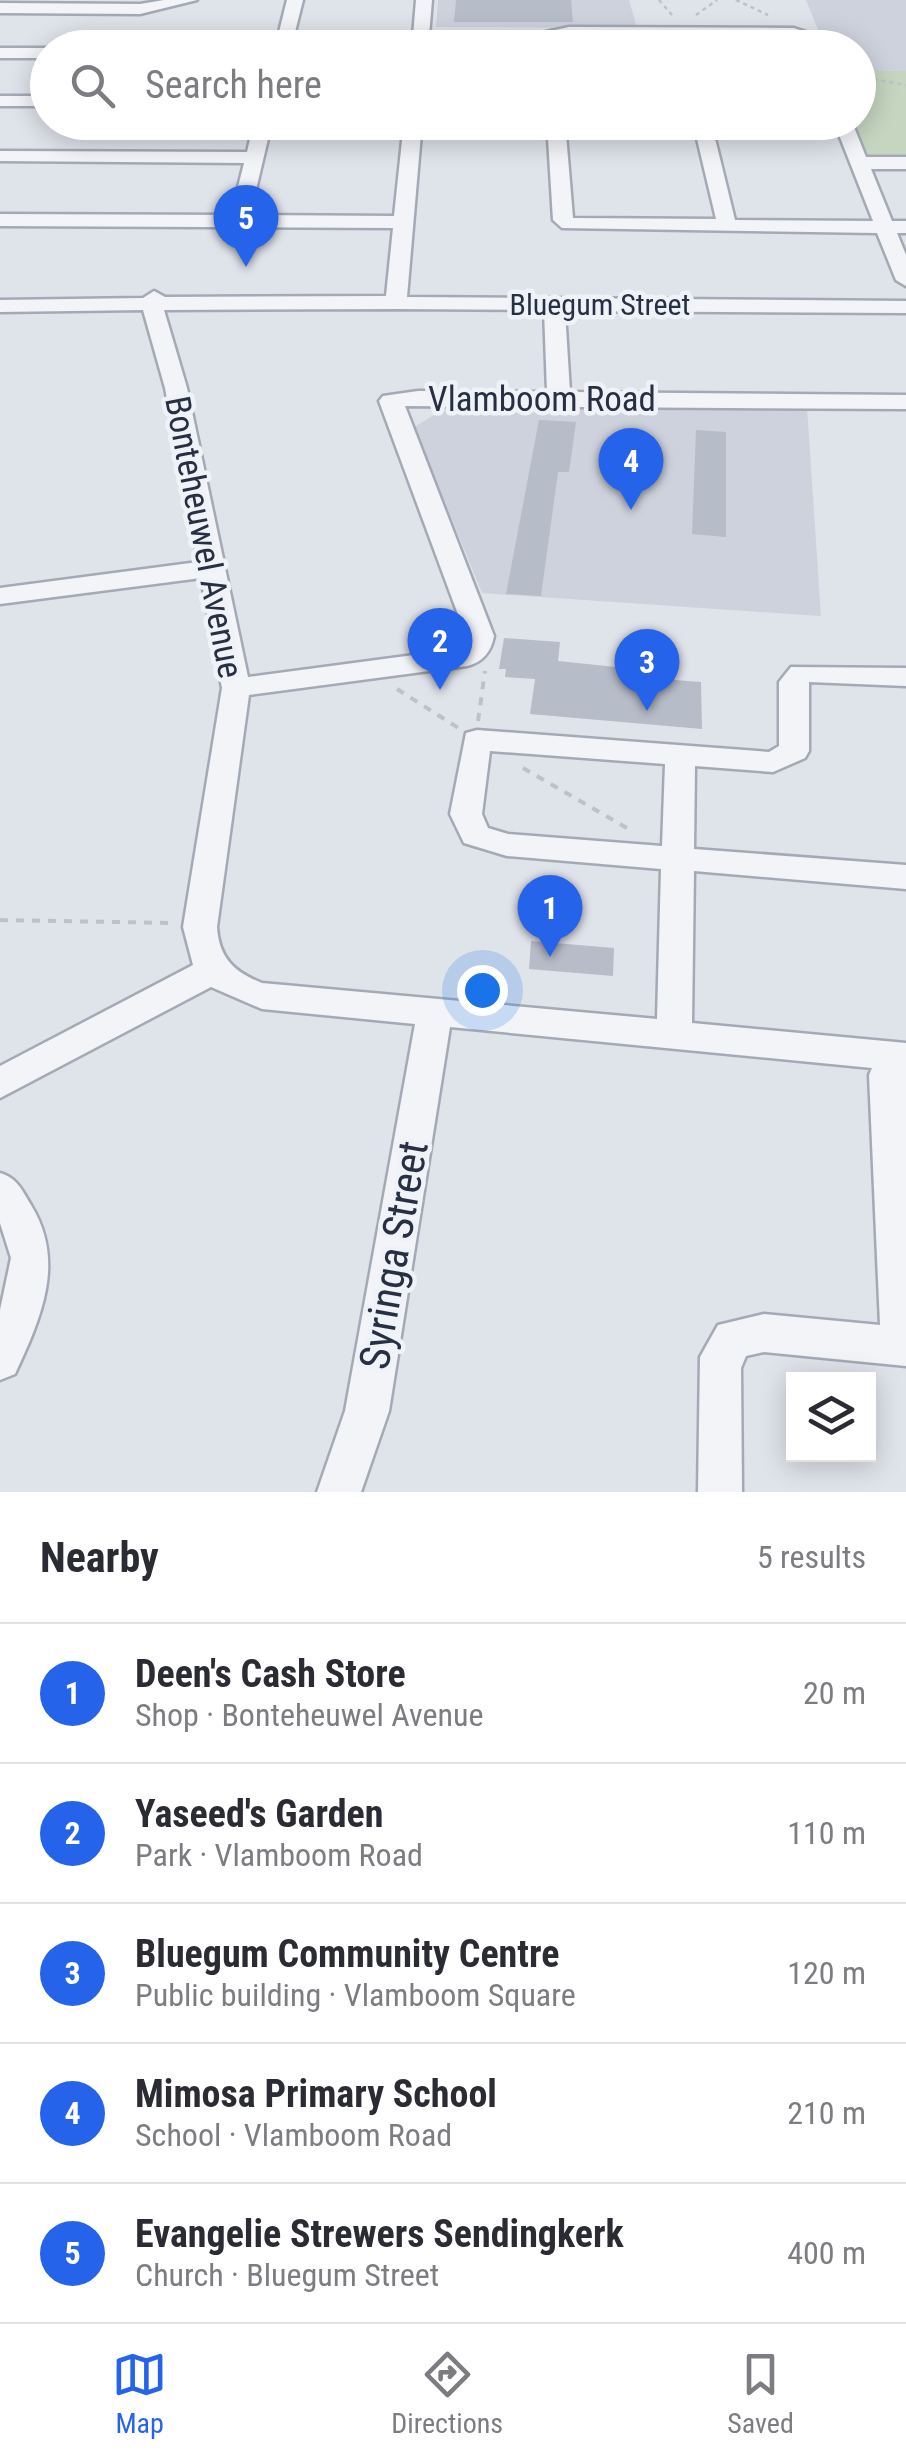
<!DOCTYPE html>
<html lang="en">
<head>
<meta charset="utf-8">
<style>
  body { margin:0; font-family:"Roboto Condensed",sans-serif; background:#f7f7f7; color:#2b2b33 }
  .controls { position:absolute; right:30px; bottom:30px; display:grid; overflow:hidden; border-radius:0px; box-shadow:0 5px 25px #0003 }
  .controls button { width:90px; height:90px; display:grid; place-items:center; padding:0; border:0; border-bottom:2px solid #e1e1e2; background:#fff; color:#2b2b33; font:50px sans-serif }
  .you { position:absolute; left:482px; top:990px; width:35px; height:35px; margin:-25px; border:8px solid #fff; border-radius:50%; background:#1a73e8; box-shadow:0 0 0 15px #1a73e833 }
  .badge { display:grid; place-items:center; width:65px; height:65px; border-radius:50%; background:#2563eb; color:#fff; font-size:32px; font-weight:700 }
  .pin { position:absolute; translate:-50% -82px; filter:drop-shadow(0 2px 5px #0008) }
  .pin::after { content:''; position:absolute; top:52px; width:35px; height:30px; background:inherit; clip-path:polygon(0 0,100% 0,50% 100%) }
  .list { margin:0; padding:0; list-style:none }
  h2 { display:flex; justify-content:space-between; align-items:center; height:130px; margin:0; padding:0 40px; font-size:42px }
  h2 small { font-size:32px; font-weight:400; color:#7c7c81 }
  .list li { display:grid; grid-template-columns:65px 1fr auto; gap:30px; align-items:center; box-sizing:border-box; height:140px; padding:0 40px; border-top:2px solid #e1e1e2 }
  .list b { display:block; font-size:38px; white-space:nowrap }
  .list p { margin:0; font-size:32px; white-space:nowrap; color:#7c7c81 }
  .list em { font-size:32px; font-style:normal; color:#7c7c81 }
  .icon { flex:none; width:55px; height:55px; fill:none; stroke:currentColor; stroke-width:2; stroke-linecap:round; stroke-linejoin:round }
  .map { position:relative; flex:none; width:906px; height:1492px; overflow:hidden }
  .search { position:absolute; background:#fff; box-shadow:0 5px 25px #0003; left:30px; right:30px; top:30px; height:110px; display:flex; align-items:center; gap:25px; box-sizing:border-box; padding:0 35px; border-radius:55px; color:#7c7c81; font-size:38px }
  .sheet { height:830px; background:#fff }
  nav { display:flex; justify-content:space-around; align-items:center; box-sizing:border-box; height:140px; border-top:2px solid #e1e1e2; background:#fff; font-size:28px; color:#7c7c81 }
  nav a { display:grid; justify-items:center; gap:5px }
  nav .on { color:#2563eb }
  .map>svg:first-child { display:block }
  .built { fill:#cdd2dc }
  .green { fill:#c5d5c0 }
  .building { fill:#b6bcc8 }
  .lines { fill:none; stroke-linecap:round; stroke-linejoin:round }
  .minor-casing { stroke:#a4aab5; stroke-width:5 }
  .path-far1 { stroke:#bec1c9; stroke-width:2.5; stroke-dasharray:4 4; stroke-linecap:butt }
  .path { stroke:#bec1c9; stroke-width:4; stroke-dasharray:8 8; stroke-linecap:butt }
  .minor { fill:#f3f4f8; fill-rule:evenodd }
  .labels { text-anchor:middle; stroke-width:9; stroke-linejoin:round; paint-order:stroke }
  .far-street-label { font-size:30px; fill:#273043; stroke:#eff2f7 }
  .street-label { font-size:35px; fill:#273043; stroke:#eff2f7 }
  .near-street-label { font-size:42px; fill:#273043; stroke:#eff2f7 }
</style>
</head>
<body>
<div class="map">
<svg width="906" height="1492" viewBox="0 0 906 1492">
  <rect width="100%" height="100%" fill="#dfe3ea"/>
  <g class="built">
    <polygon points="438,0 629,0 637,28 436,27"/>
    <polygon points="806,0 906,0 906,71 859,70 858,48 825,47"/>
    <polygon points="449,406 807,408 821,616 482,593 414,427"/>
  </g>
  <polygon class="green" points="859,70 906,71 906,161 863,156 848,123 858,122"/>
  <g class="building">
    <polygon points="456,0 571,0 573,22 454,22"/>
    <polygon points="539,420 576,422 569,472 558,472 541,596 506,594"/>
    <polygon points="696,430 726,432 726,537 692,534"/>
    <polygon points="504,638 560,642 558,661 635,669 635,677 701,682 702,729 530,714 535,679 505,677 506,669 499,669"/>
    <polygon points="531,941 614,948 613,976 529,969"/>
  </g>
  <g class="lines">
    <g class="minor-casing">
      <g id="minor">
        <polygon points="164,0 197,0 140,14 0,13 0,3 140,4"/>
        <polygon points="287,0 303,0 291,48 275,48"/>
        <polygon points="416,0 432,0 428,48 412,48"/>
        <polygon points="569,27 794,28 815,35 822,48 806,48 793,38 569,37 560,38 560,48 544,48 546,32"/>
        <rect x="0" y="48" width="48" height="10"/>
        <rect x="0" y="96" width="48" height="10"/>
        <path d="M254,122H272L250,215L394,216L404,122H422L407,297L906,301V313L565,311L570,392L906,395V409L405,406L494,636C491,652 483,662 467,666L249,695L217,927C219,958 234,972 262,983L657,1019L661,869L507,856L464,843L450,814L466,733L477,730L769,752L779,746V682L791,667L906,668V686L809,682V751L805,758L773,772L695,766L694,849L906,865V889L694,871L692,1023L906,1043V1366L764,1352L746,1356L741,1368L742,1492H698L700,1357L718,1325L764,1314L880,1325L869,1075L872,1068L450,1027L389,1411L361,1492H317L345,1411L415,1024L262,1009L211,987L0,1098V1066L193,965L183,927L222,688L201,578L0,604V588L198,562L165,388L143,310L0,312V300L143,298L154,291L165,297L386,296L393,228L0,226V214L231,215L244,163L0,161V151L247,152ZM397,309L544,310L547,392L418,391L383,396L379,401L466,636L459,649L248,677L187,388L164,310ZM490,751L665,764L662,846L508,834L488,828L482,814Z"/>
        <polygon points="547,122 565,122 573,218 716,219 693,122 711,122 735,220 873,221 834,122 852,122 866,157 906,157 906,169 871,169 892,221 906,221 906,233 897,233 906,255 906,286 896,280 877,233 562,228 553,220"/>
        <path d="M0,1173C17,1178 22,1190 31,1205C66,1262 41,1318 15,1374L0,1380V1310L11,1258L0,1223Z"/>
      </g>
    </g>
    <g class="path-far1">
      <polyline points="659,0 672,15"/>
      <polyline points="736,0 768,15"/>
      <polyline points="696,15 717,0"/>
      <polyline points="858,76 906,85"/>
    </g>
    <g class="path">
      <polyline points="397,689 460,729"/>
      <polyline points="478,721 485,671"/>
      <polyline points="523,768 632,831"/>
      <polyline points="0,920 173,923"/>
    </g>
    <use href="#minor" class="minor"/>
  </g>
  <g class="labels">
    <g class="far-street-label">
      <text x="600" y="315">Bluegum Street</text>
    </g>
    <g class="street-label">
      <text x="542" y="411">Vlamboom Road</text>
      <text transform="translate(204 537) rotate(79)" y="12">Bonteheuwel Avenue</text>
    </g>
    <g class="near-street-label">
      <text transform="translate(393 1255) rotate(-80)" y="15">Syringa Street</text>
    </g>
  </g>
</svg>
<div class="controls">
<button><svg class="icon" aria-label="layers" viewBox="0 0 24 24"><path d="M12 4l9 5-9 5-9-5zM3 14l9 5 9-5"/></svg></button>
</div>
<div class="you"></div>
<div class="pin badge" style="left:550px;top:957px">1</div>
<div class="pin badge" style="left:440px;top:690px">2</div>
<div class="pin badge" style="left:647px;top:711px">3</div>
<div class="pin badge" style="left:631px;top:510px">4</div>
<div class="pin badge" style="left:246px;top:267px">5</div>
<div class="search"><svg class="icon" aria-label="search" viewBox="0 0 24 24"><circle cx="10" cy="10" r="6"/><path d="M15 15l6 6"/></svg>Search here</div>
</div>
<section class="sheet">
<h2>Nearby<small>5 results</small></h2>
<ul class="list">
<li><span class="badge">1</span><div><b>Deen's Cash Store</b><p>Shop · Bonteheuwel Avenue</p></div><em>20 m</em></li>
<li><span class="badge">2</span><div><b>Yaseed's Garden</b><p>Park · Vlamboom Road</p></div><em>110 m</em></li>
<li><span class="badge">3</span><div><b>Bluegum Community Centre</b><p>Public building · Vlamboom Square</p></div><em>120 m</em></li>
<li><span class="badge">4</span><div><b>Mimosa Primary School</b><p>School · Vlamboom Road</p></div><em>210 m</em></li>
<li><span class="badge">5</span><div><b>Evangelie Strewers Sendingkerk</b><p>Church · Bluegum Street</p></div><em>400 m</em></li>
</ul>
</section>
<nav>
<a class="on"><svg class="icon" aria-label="map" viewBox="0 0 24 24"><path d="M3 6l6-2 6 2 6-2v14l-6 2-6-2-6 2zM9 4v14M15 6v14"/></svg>Map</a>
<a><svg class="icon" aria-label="directions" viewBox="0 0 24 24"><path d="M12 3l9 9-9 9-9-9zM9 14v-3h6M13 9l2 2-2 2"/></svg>Directions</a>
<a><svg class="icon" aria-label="saved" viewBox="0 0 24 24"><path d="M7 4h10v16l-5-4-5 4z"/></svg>Saved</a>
</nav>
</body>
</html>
